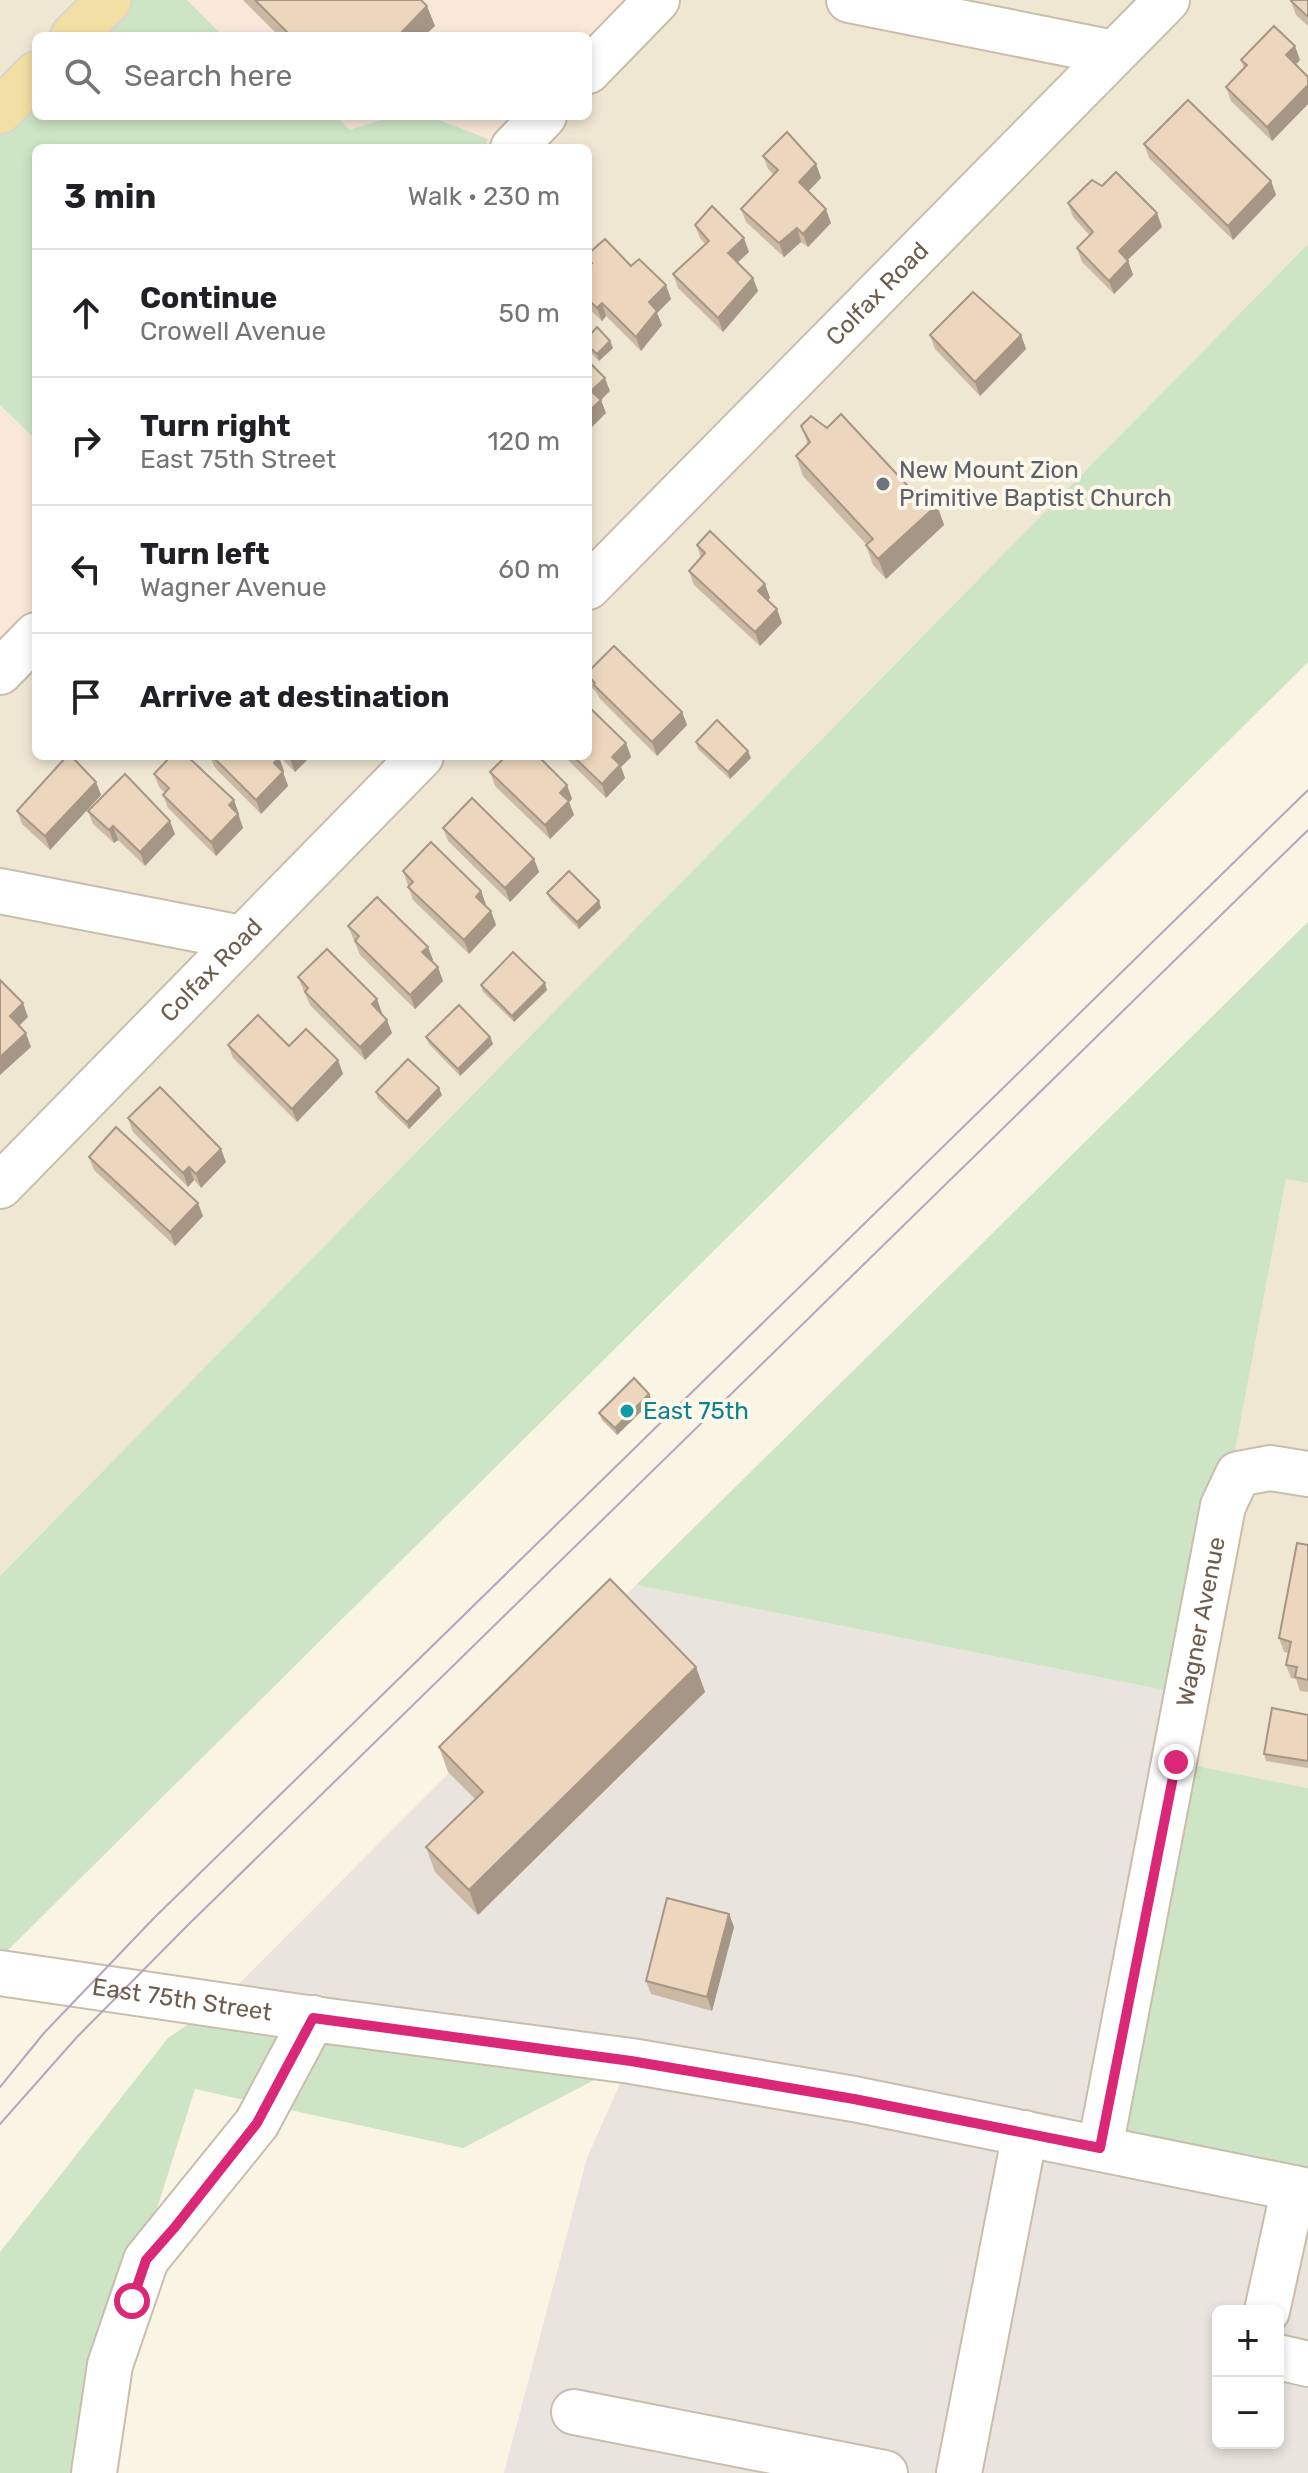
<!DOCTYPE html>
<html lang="en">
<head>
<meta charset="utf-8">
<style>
  body { margin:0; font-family:Rubik,sans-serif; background:#f6f6f6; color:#202124 }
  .controls { position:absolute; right:24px; bottom:24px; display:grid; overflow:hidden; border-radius:12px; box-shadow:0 4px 12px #0003 }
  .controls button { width:72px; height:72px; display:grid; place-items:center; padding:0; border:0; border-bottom:2px solid #e0e0e0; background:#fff; color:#202124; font:40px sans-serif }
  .stop { position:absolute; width:24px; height:24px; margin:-18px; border:6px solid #db2777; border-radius:50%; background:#fff }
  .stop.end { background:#db2777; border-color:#fff; box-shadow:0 2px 8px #0008 }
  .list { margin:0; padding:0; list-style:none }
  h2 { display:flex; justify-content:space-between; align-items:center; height:104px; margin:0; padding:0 32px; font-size:34px }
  h2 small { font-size:26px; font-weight:400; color:#757577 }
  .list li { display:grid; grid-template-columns:52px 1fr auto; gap:24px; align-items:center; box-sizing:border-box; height:128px; padding:0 32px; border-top:2px solid #e0e0e0 }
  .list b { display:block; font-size:30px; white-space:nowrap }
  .list p { margin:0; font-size:26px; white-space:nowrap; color:#757577 }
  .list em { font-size:26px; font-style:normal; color:#757577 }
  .icon { flex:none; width:44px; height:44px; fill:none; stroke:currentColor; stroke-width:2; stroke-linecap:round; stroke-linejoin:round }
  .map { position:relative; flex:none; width:1308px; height:2473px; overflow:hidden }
  .search { position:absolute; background:#fff; box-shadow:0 4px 12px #0003; left:32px; top:32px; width:560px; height:88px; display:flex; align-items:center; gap:20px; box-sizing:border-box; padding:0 28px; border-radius:12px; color:#757577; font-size:30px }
  .panel { position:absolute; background:#fff; box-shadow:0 4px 12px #0003; left:32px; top:144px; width:560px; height:616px; border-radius:12px }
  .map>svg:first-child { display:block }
  .residential { fill:#f0e7d3 }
  .commercial { fill:#f9e7d9 }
  .industrial { fill:#e9e5de; fill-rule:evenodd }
  .green { fill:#cde5c4 }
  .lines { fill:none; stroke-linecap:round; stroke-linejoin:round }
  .minor-casing { stroke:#c9bdab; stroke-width:48 }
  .major-casing { stroke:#dad5d0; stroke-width:48 }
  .minor { stroke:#fff; stroke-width:44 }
  .major { stroke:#f1dfa3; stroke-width:44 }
  .tram { stroke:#b8a4c1; stroke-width:2 }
  .wall { fill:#cbb9a3 }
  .shaded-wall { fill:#a59685 }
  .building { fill:#ecd7be; stroke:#a59685; stroke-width:2 }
  .route { stroke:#db2777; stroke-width:10 }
  .worship-dot { fill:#6b7280; stroke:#fdf8e9; stroke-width:3 }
  .culture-dot { fill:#0f9aa8; stroke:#fdf8e9; stroke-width:3 }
  .labels { text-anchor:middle; stroke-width:8; stroke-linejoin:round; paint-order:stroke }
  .street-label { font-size:24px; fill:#6f5d4c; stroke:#fdf8e9 }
  .worship-label { font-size:24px; fill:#5b616d; stroke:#fdf8e9; text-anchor:start }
  .culture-label { font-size:24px; fill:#0d838f; stroke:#fdf8e9; text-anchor:start }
</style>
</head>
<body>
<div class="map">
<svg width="1308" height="2473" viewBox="0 0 1308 2473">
  <rect width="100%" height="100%" fill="#f9f4e4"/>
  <g class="residential">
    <polygon points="0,0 98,0 61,36 36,36 36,61 0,97"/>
    <polygon points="657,0 1308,0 1308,244 0,1576 0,672 36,635 36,756 588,756 588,148 513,148 544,116 588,116 588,71"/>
    <polygon points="1286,1179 1308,1183 1308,1788 1176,1762"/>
  </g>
  <g class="commercial">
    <polygon points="187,0 657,0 588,71 588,36 223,36"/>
    <polygon points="304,116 544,116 513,148 336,148"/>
    <polygon points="0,405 36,440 36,635 0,672"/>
  </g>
  <path class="industrial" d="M636,1585L1189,1695L1100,2148L1308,2191V2473H504L587,2158L630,2061L219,2004ZM1218,2311H1278V2443H1218Z"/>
  <g class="green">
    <polygon points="109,0 187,0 223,36 73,36"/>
    <polygon points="36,74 36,116 336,116 350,130 393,116 429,116 488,139 485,148 36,148 36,440 0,405 0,111"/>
    <polygon points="1308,244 1308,662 0,1958 0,1576"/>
    <polygon points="1308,922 1308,1183 1286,1179 1189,1695 636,1585"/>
    <polygon points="1176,1762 1308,1788 1308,2191 1100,2148"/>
    <polygon points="219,2004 631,2061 463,2148 195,2089 73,2473 0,2473 0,2252 168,2038"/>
  </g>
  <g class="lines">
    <g class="minor-casing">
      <g id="minor">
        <polyline points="849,0 1114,53"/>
        <polyline points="588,71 657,0"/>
        <polyline points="513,148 544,116"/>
        <path id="s1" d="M588,587L1167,0"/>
        <polyline points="0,672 36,635"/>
        <polyline points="0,891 242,938"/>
        <path id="s2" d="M0,1186L421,756"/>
        <path id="s3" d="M0,1973L328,2021L631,2061L854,2099L1308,2191"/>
        <path id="s4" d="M1100,2148L1223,1506L1238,1474L1270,1468L1308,1474"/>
        <polyline points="1267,2311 1294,2188"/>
        <polyline points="1278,2357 1308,2364"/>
        <polyline points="574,2412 885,2473"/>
        <polyline points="94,2473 110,2365 146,2260 257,2123 313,2018"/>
        <polyline points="959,2473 1025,2133"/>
      </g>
    </g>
    <g class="major-casing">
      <g id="major">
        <polyline points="73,36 109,0"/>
        <polyline points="0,111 36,74"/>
      </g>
    </g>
    <use href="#minor" class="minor"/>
    <use href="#major" class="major"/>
    <g class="tram">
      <polyline points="0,2087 44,2033 154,1918 1308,790"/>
      <polyline points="0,2124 77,2037 188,1925 1308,830"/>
    </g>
  </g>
  <g class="wall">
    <polygon points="243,0 421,0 435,26 424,36 279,36"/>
    <polygon points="1308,0 1308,26 1296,15 1291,1"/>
    <polygon points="1241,60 1300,60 1296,64 1308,77 1308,104 1272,141 1231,101 1226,87 1244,68"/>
    <polygon points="1144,144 1271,181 1276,195 1233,240 1149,158"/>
    <polygon points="763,156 816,164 821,178 808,191 831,223 808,247 801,242 784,257 746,222 741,209 774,175 768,169"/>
    <polygon points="1068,203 1162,227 1128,260 1133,275 1114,294 1082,262 1077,248 1090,236 1073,217"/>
    <polygon points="695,225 749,252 737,262 753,278 758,291 723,332 678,288 673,274 705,244 700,238"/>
    <polygon points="588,254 631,266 671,299 657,313 662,325 641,351 606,316 602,321 588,308 588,266 589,265"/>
    <polygon points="930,335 1021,335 1026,349 980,396 935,349"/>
    <polygon points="588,337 610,341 613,348 599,361 588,350"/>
    <polygon points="801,426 918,497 937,505 944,525 886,579 873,565 866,545 866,544 803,476 796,456 808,445"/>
    <polygon points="697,545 765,584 770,598 768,600 782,623 760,646 694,585 689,571 701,558"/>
    <polygon points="588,672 682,712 687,725 657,756 599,698 597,693 591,687 588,679"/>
    <polygon points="696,742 751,758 730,779 698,749"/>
    <polygon points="626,743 631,757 621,767 625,778 606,798 564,756 588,756"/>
    <polygon points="210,756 277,756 288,786 261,814 219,772 214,766"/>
    <polygon points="279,756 311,756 295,772"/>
    <polygon points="490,772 567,785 572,799 569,802 574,815 550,839 495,786"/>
    <polygon points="154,774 234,800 243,828 216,856 168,808 163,795 165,793 159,787"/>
    <polygon points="96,782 101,795 50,850 22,824 17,811"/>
    <polygon points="88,811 175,834 145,866 118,840 114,843 93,824"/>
    <polygon points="443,828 534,859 539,872 510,902 448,841"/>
    <polygon points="403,871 481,891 486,905 485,906 491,911 496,925 469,954 413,900"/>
    <polygon points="547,893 601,908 579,929 550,900"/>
    <polygon points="348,926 428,947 433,960 432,961 443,981 415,1009 360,955"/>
    <polygon points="298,977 377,999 381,1014 392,1033 365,1060 310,1005"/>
    <polygon points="481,985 547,990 514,1022 483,992"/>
    <polygon points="426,1037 490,1037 493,1044 460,1076 429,1044"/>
    <polygon points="228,1045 289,1046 338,1060 343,1074 297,1122 233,1058"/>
    <polygon points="376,1092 442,1095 409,1129 378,1099"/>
    <polygon points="128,1118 226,1162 201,1188 194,1180 188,1187 133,1132"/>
    <polygon points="89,1157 203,1216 175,1246 94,1170"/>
    <polygon points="649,1394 652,1401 617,1435 602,1420 599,1413"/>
    <polygon points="1308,1545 1308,1692 1300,1691 1296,1679 1291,1678 1286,1665 1289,1653 1284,1652 1279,1638"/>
    <polygon points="696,1667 705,1692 478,1915 435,1872 426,1847 475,1799 448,1772 439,1747"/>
    <polygon points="1308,1715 1308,1768 1266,1761 1264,1754"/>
    <polygon points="729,1914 734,1927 712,2011 651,1994 646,1981"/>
  </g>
  <g class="shaded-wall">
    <polygon points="427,6 435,26 424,36 398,36"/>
    <polygon points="1295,46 1300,60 1291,69 1286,55"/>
    <polygon points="1308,85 1308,104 1272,141 1267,127"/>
    <polygon points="816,164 821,178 804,196 799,182"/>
    <polygon points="1271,181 1276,195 1233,240 1228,226"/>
    <polygon points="826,209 831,223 808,247 803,234"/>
    <polygon points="1157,213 1162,227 1123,264 1119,251"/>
    <polygon points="797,228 801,242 784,257 779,243"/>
    <polygon points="744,238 749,252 733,267 728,253"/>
    <polygon points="1128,261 1133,275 1114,294 1109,281"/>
    <polygon points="753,278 758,291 723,332 718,318"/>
    <polygon points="666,285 671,299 657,313 662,325 641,351 636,337 649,302"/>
    <polygon points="602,303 606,316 602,321 597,308"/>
    <polygon points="1021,335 1026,349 980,396 975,382"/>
    <polygon points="610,341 613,348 599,361 597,354"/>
    <polygon points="605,378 610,391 596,405 591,391"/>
    <polygon points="601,400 606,413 588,431 588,412"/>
    <polygon points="937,505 944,525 886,579 878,559"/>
    <polygon points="765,584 770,598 763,605 758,591"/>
    <polygon points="777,609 782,623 760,646 755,632"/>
    <polygon points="682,712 687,725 657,756 652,742"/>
    <polygon points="626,743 631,757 621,767 625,778 606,798 602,784 612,757"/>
    <polygon points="748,751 751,758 730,779 728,772"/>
    <polygon points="293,756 311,756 295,772 290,759"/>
    <polygon points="279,757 284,771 279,776 274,763"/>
    <polygon points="283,772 288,786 261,814 256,800"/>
    <polygon points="96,782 101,795 50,850 45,836"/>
    <polygon points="567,785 572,799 569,802 574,815 550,839 545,825 560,793"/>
    <polygon points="234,800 239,814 235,817 238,814 243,828 216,856 211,842 229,805"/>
    <polygon points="170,821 175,834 145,866 140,852"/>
    <polygon points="113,826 118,840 114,843 109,830"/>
    <polygon points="534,859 539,872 510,902 505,888"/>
    <polygon points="481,891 486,905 481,910 476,897"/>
    <polygon points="599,901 601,908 579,929 577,922"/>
    <polygon points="491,911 496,925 469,954 464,940"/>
    <polygon points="428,947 433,960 427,966 422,952"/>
    <polygon points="438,967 443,981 415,1009 410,995"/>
    <polygon points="545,983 547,990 514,1022 512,1016"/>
    <polygon points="377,999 382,1013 377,1017 372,1004"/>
    <polygon points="23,1003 28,1017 15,1030 10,1016"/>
    <polygon points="387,1020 392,1033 365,1060 360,1047"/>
    <polygon points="26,1033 31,1047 0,1075 0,1057"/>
    <polygon points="490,1037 493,1044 460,1076 458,1069"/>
    <polygon points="338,1060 343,1074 297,1122 292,1109"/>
    <polygon points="439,1088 442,1095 409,1129 407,1122"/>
    <polygon points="221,1149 226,1162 201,1188 196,1174"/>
    <polygon points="189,1167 194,1180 188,1187 183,1173"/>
    <polygon points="198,1203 203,1216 175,1246 170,1232"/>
    <polygon points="649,1394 652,1401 617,1435 615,1428"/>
    <polygon points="696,1667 705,1692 478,1915 469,1890"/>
    <polygon points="729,1914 734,1927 712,2011 707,1997"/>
  </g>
  <g class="building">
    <polygon points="255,0 421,0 427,6 398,36 291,36"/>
    <polygon points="1292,0 1308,0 1308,17 1291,1"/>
    <polygon points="1274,26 1295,46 1286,55 1308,77 1308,85 1267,127 1226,87 1247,65 1241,60"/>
    <polygon points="1188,100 1271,181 1228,226 1144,144"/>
    <polygon points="787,132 816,164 799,182 826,209 803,234 797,228 779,243 741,209 778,170 763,156"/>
    <polygon points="1116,172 1157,213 1119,251 1128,261 1109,281 1077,248 1093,232 1068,203 1092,180 1102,186"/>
    <polygon points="712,206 744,238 728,253 753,278 718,318 673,274 709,241 695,225"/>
    <polygon points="605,239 631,266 639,259 666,285 649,302 657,311 636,337 602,303 597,308 588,299 588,266 592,263 588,258 588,254"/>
    <polygon points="973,292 1021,335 975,382 930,335"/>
    <polygon points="597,327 610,341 597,354 588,346 588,337"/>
    <polygon points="588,361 605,378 591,391 601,400 588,412"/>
    <polygon points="841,414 918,497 924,491 937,505 878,559 866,545 873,539 796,456 810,442 801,426 811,416 827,428"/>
    <polygon points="710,531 765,584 758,591 777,609 755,632 689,571 705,553 697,545"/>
    <polygon points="614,646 682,712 652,742 594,685 595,683 588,676 588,672"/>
    <polygon points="588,706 626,743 612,757 620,765 602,784 573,756 588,756"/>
    <polygon points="717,720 748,751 728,772 696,742"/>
    <polygon points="67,756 71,756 96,782 45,836 17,811"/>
    <polygon points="171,756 187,756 234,800 229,805 238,814 211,842 163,795 169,788 154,774"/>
    <polygon points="212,756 277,756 279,757 274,763 283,772 256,800"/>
    <polygon points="506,756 538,756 567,785 560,793 569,801 545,825 490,772"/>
    <polygon points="125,774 170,821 140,852 113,826 109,830 88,811"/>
    <polygon points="472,798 534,859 505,888 443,828"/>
    <polygon points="431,842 481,891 476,897 491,911 464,940 408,887 413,882 403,871"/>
    <polygon points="569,871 599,901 577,922 547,893"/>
    <polygon points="377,897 428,947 422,952 438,967 410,995 355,941 359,936 348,926"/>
    <polygon points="327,949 377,999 372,1004 387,1020 360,1047 305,992 308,988 298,977"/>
    <polygon points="513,952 545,983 512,1016 481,985"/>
    <polygon points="0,980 23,1003 10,1016 26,1033 0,1057"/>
    <polygon points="459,1005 490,1037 458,1069 426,1037"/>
    <polygon points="258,1015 289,1046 306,1029 338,1060 292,1109 228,1045"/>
    <polygon points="408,1059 439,1088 407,1122 376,1092"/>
    <polygon points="160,1087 221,1149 196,1174 189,1167 183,1173 128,1118"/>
    <polygon points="116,1127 198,1203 170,1232 89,1157"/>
    <polygon points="634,1378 649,1394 615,1428 599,1413"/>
    <polygon points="1297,1543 1308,1545 1308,1680 1295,1677 1297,1667 1286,1665 1291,1642 1279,1638"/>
    <polygon points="610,1579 696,1667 469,1890 426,1847 483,1792 439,1747"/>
    <polygon points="1272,1708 1308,1715 1308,1761 1264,1754"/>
    <polygon points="667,1898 729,1914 707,1997 646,1981"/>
  </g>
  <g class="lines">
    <polyline class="route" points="132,2301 146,2260 175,2227 257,2123 313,2018 631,2061 854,2099 1100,2148 1176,1762"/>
  </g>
  <circle class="worship-dot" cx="883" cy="484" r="8"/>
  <circle class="culture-dot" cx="627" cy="1411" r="8"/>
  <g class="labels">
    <g class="street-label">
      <text dy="8" stroke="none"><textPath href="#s1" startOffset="412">Colfax Road</textPath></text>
      <text dy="8" stroke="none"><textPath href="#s2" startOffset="302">Colfax Road</textPath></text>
      <text dy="8" stroke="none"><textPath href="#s4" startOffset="536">Wagner Avenue</textPath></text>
      <text dy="8" stroke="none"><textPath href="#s3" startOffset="184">East 75th Street</textPath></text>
    </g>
    <g class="worship-label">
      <text x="899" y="478">New Mount Zion<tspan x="899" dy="28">Primitive Baptist Church</tspan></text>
    </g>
    <g class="culture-label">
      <text x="643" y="1419">East 75th</text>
    </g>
  </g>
</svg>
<div class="controls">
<button>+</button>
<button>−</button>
</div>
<div class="stop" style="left:132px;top:2301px"></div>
<div class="stop end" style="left:1176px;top:1762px"></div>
<div class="search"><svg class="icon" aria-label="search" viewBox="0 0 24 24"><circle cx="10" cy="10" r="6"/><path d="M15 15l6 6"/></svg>Search here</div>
<section class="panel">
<h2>3 min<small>Walk · 230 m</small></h2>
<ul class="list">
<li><svg class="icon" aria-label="ahead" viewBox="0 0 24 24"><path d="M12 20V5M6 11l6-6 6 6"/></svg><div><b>Continue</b><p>Crowell Avenue</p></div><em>50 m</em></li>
<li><svg class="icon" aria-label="right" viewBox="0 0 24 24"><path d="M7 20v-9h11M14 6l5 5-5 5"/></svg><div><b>Turn right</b><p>East 75th Street</p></div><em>120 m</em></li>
<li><svg class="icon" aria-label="left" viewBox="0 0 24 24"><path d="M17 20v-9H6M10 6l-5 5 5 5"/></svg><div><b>Turn left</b><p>Wagner Avenue</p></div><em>60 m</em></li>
<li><svg class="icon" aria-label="arrive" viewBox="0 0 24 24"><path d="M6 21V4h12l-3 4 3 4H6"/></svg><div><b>Arrive at destination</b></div></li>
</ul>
</section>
</div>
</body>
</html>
